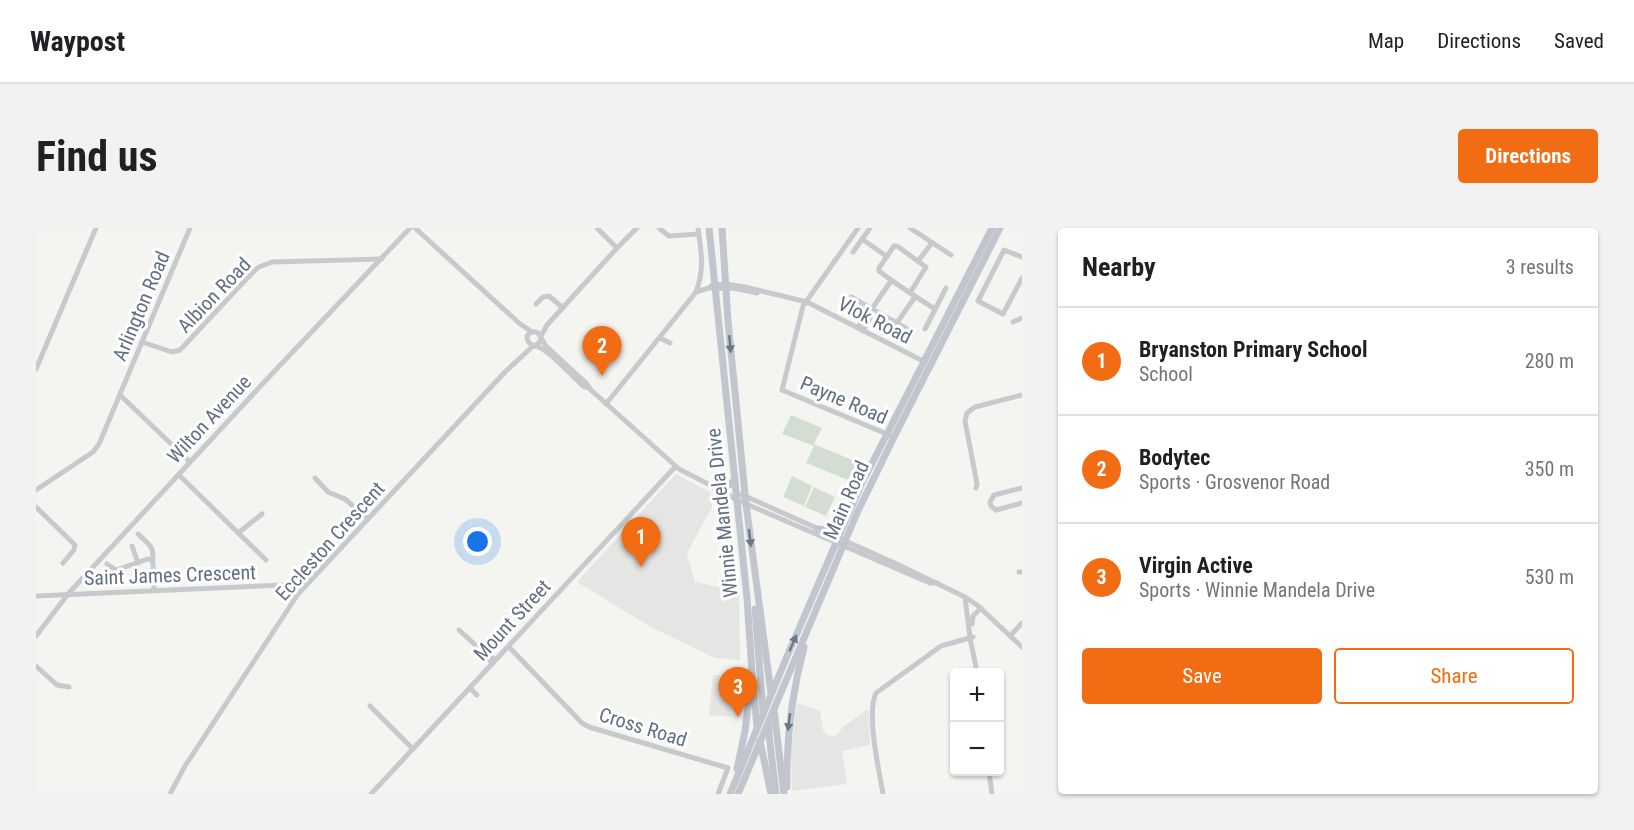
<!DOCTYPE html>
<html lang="en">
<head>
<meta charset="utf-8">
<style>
  body { margin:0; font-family:"Roboto Condensed",sans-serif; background:#f2f2f2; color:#202124 }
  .controls { position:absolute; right:18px; bottom:18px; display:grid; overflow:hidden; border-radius:6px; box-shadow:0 2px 4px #0004 }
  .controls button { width:54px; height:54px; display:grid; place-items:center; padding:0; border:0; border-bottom:2px solid #e0e0e0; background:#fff; color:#202124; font:30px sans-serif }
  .you { position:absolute; left:442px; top:314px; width:21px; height:21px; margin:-15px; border:4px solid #fff; border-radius:50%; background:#1a73e8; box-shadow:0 0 0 9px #1a73e833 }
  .badge { display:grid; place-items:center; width:39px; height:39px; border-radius:50%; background:#f26c14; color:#fff; font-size:20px; font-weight:700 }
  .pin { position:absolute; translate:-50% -50px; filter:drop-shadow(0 2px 3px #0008) }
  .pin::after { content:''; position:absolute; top:32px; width:21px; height:18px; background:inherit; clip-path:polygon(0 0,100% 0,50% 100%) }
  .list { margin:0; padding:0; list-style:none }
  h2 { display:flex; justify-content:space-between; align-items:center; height:78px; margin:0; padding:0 24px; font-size:26px }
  h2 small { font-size:20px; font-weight:400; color:#757577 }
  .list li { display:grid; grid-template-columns:39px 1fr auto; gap:18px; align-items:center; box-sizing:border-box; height:108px; padding:0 24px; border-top:2px solid #e0e0e0 }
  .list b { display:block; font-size:22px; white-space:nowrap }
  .list p { margin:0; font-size:20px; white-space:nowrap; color:#757577 }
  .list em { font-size:20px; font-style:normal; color:#757577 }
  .actions { display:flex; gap:12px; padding:18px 24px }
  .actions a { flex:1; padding:14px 0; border:2px solid #f26c14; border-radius:6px; text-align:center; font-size:21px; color:#f26c14 }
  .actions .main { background:#f26c14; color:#fff }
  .map { position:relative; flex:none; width:986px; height:566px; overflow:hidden; border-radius:6px }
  header { display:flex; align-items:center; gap:36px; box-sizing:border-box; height:84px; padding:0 30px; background:#fff; border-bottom:2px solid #e0e0e0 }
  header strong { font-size:28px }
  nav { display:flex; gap:33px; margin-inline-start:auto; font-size:21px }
  .intro { display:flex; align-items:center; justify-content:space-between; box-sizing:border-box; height:144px; padding:0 36px }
  h1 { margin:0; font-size:42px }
  .button { padding:15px 27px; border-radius:6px; background:#f26c14; color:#fff; font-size:21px; font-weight:700 }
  main { display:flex; gap:36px; padding:0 36px }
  aside { flex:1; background:#fff; border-radius:6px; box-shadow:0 2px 4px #0004 }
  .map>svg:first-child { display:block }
  .built { fill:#e5e5e4 }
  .green { fill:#d4ddd1 }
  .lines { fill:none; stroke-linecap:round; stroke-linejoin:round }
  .minor { stroke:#c7c9cd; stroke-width:5 }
  .major { stroke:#c1c6ce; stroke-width:7 }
  .oneway { fill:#6b788b }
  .labels { text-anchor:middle; stroke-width:6; stroke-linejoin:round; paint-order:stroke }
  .street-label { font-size:20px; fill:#616f84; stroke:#fff }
</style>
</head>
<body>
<header>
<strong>Waypost</strong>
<nav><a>Map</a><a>Directions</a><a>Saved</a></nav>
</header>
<div class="intro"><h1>Find us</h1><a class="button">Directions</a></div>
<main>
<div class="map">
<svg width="986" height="566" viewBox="0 0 986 566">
  <rect width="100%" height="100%" fill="#f4f5f0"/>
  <g class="built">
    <polygon points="640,246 675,265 676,279 651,325 659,354 703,363 704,432 679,430 615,399 541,354"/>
    <polygon points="677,447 698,449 695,489 673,487"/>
    <polygon points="761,475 784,483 787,502 791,507 796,508 801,507 806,500 830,482 833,483 834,517 806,523 811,556 756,563 755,522"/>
  </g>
  <g class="green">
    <polygon points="755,187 786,200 778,216 821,234 812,252 770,235 778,218 746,206"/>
    <polygon points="756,248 776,258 768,278 747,269"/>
    <polygon points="778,259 799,269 790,288 769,279"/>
  </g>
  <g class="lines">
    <g class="minor">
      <polyline points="379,0 483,95 496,104"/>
      <polyline points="561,0 581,20"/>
      <polyline points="623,0 633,8 663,6"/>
      <polyline points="822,0 767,78 746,162 858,209"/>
      <polyline points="874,0 915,27"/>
      <polyline points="826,11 850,28"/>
      <polyline points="817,24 834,0"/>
      <polyline points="986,29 968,22 942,73 967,86 986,50"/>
      <polyline points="882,33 896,15"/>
      <polyline points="677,61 697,60 721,65"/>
      <polyline points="660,64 673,60 676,57 690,56 709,59 771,74 889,134"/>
      <path d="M874,65L890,39L861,18H858L843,40V43C861,57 880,69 899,81"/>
      <polyline points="815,69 873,102"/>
      <polyline points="500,76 507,69 513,68 527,80"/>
      <polyline points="977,94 986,90"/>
      <polyline points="860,96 879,69"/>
      <polyline points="822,100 831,83 835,82 855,53"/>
      <polyline points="889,101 910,60"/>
      <polyline points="827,103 836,86 835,82"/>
      <polyline points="505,108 511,97 581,20 601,0"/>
      <polyline points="505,110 510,118 550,155 555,162 643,241 678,259 701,272 894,355 901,355"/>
      <polyline points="624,110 634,115"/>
      <polyline points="106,114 136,124 144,122 219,42 223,39 236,34 346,31"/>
      <path d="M499,118L504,114L505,110L502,105C497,102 494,104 491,108C491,119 500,116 508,122C522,132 534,146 547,158L552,160"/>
      <polyline points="0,141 60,0"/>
      <polyline points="84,167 154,234"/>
      <path d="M570,176L660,64C669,40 665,24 662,0"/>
      <polyline points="143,247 230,332"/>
      <polyline points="279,250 292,264 309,271 332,291"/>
      <polyline points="940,260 941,256 929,193 931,185 939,179 986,167"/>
      <polyline points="986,260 958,267 954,274 955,278 960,282 986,275"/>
      <polyline points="0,262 57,224 63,216 154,0"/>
      <polyline points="699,266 709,268 863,337 929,369 941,377 986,419"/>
      <polyline points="0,279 39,317 38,322 27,335"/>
      <polyline points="202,305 226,286"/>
      <path d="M102,306C111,315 120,319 116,333"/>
      <polyline points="96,318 102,335"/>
      <polyline points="71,336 80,342 112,331 115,332 117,334 118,362"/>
      <polyline points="983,344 986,344"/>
      <polyline points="0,368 270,356"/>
      <polyline points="929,369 934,410 941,444"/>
      <polyline points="936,396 937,388 945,380"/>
      <polyline points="423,402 446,423 456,435"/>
      <polyline points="0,408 32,366 232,150 374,0"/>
      <polyline points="974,408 986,395"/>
      <polyline points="473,419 546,495 553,499 692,540 682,566"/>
      <polyline points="446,423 451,425 459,432"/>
      <polyline points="0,438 21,457 33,459"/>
      <polyline points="434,460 441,467"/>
      <polyline points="334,478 377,521"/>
      <polyline points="953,544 956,566"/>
      <polyline points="134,566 149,538 262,366 469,144 497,118"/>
      <polyline points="335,566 639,239"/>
      <path d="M847,566C843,542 830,485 840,465L905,418L937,409"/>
    </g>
    <g class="major">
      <polyline points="673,0 711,370 716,444 721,499"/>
      <polyline points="686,0 692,93 710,276 735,465"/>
      <path d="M678,259C687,260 693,260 699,251"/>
      <path d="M782,301C792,303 799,304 807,296"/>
      <polyline points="719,381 727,483"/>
      <polyline points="738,482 748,566"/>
      <polyline points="733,494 733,507 740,566"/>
      <polyline points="724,513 735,566"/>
      <polyline points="701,541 709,503 714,463"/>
      <path d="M751,559C750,511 756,465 768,419"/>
      <polyline points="694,566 752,426 825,257 956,0"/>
      <polyline points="702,566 821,285 858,209 964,0"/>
    </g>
  </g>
  <defs><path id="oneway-solid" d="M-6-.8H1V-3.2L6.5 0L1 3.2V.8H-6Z" transform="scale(1.5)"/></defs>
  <g class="oneway">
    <use href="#oneway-solid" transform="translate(694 116) rotate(85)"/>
    <use href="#oneway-solid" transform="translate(714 310) rotate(83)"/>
    <use href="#oneway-solid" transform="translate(757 415) rotate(-67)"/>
    <use href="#oneway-solid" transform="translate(753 494) rotate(97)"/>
  </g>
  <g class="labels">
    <g class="street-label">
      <text transform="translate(178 67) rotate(-46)" y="7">Albion Road</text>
      <text transform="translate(105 78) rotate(-67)" y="7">Arlington Road</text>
      <text transform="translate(839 92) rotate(27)" y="7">Vlok Road</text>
      <text transform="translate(808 172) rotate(23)" y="7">Payne Road</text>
      <text transform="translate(173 191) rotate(-47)" y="7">Wilton Avenue</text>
      <text transform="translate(810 272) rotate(-66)" y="7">Main Road</text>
      <text transform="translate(686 285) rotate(-96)" y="7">Winnie Mandela Drive</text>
      <text transform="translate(294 313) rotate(-48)" y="7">Eccleston Crescent</text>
      <text transform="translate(134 347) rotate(-2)" y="7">Saint James Crescent</text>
      <text transform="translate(476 392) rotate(-47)" y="7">Mount Street</text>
      <text transform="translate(607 499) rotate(17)" y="7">Cross Road</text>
    </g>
  </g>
</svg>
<div class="controls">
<button>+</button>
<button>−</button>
</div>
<div class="you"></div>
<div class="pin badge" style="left:605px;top:339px">1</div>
<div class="pin badge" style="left:566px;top:148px">2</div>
<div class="pin badge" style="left:702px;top:489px">3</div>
</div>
<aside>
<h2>Nearby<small>3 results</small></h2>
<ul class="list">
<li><span class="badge">1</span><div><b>Bryanston Primary School</b><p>School</p></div><em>280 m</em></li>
<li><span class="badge">2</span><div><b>Bodytec</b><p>Sports · Grosvenor Road</p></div><em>350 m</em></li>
<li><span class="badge">3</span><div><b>Virgin Active</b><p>Sports · Winnie Mandela Drive</p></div><em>530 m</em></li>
</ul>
<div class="actions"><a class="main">Save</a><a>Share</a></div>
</aside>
</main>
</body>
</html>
